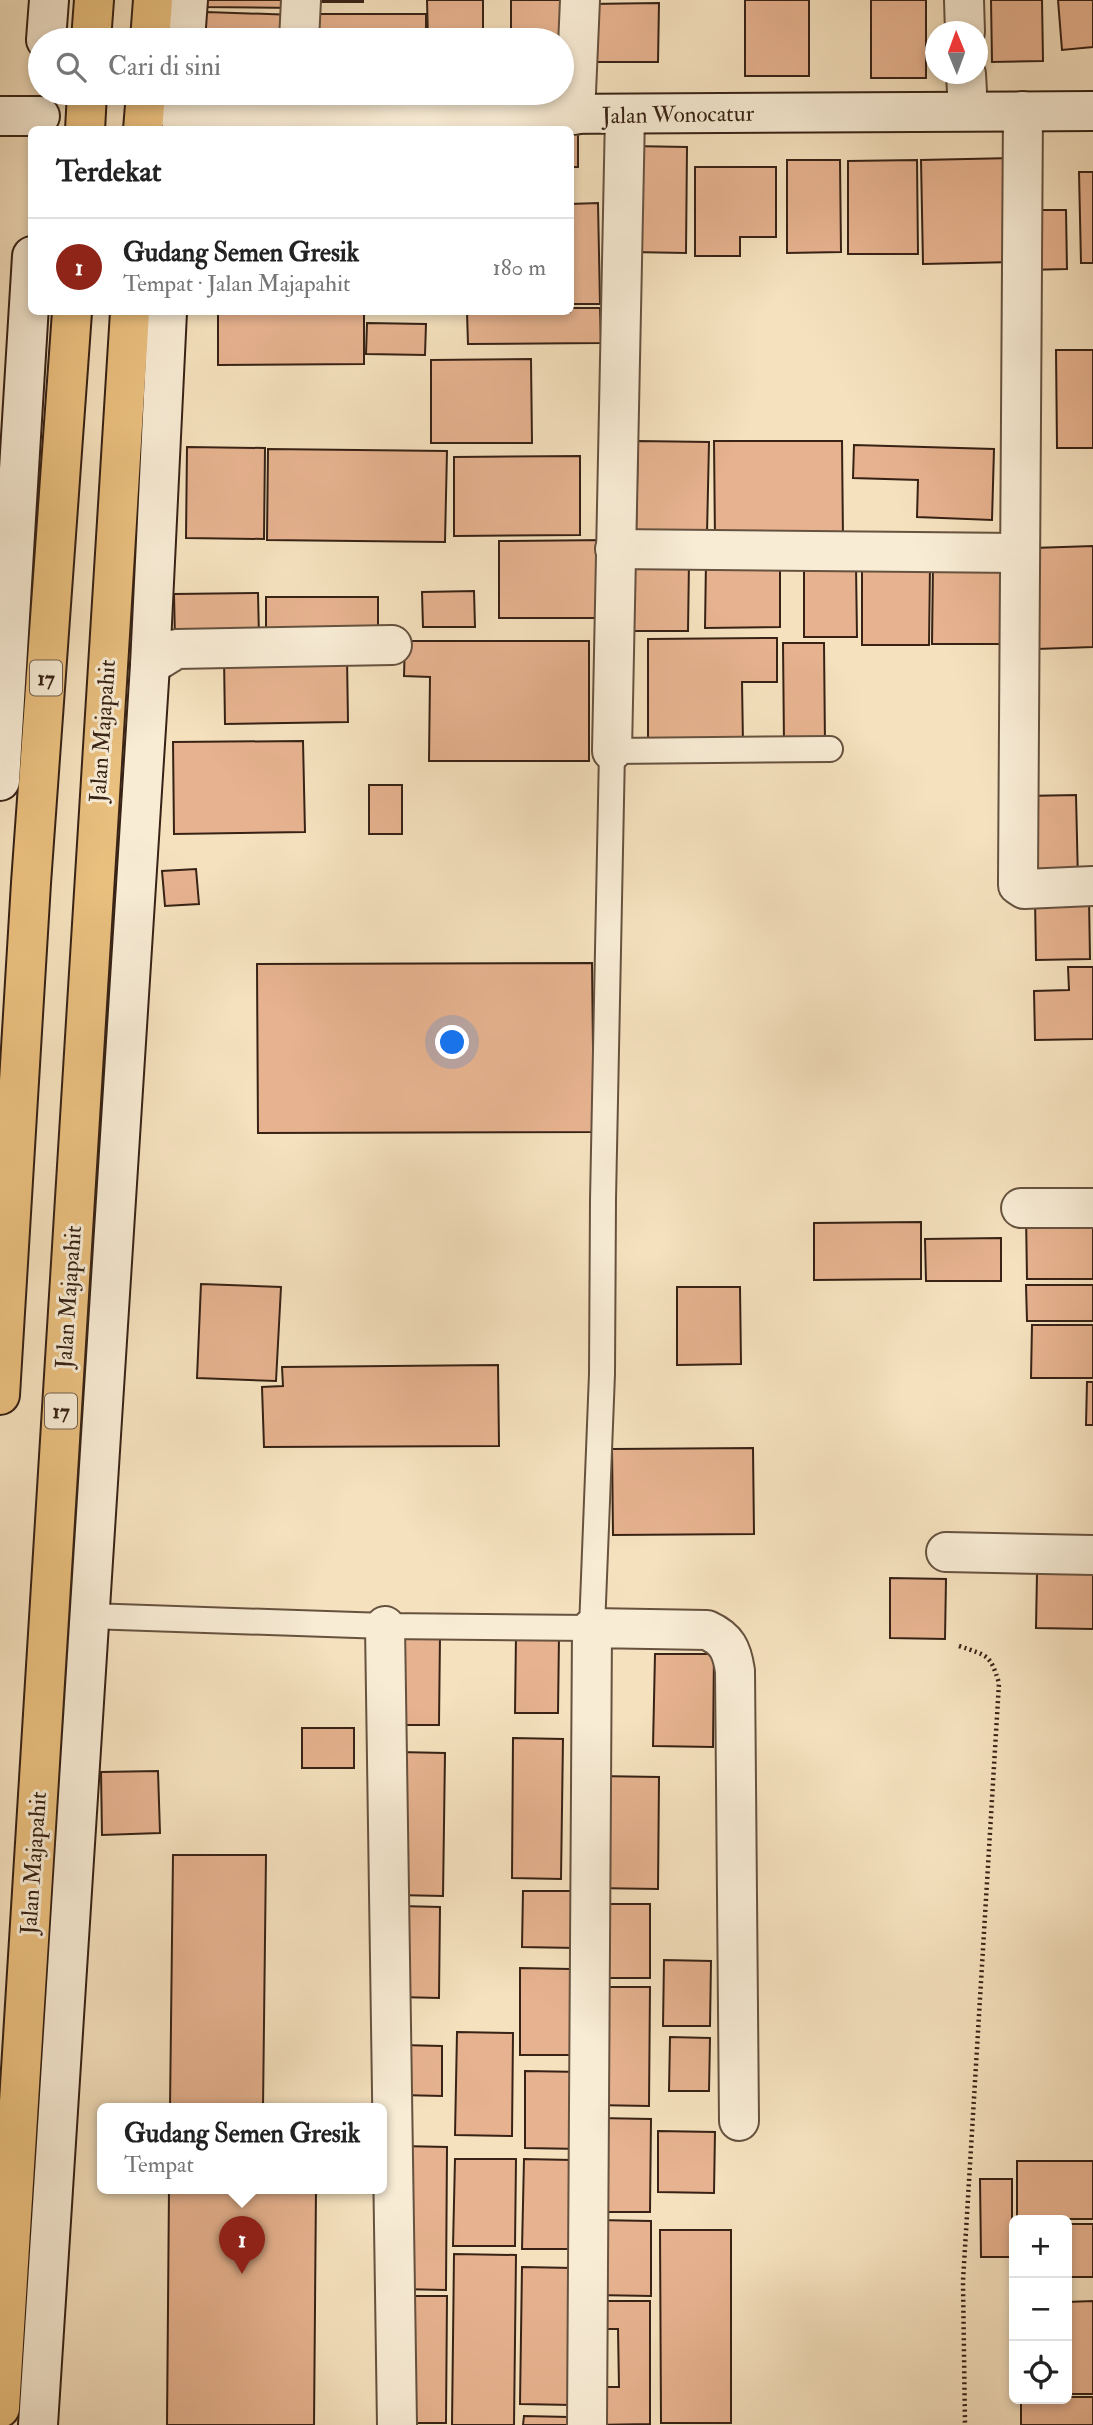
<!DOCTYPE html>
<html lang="id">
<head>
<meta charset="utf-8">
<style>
  body { margin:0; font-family:"IM FELL Double Pica",serif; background:#f2f2f2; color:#222 }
  .controls { position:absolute; right:21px; bottom:21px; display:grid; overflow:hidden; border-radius:10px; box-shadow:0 4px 10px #0003 }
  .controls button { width:63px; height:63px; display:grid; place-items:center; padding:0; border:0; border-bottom:2px solid #e0e0e0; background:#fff; color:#222; font:35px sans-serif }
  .compass { position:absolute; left:925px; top:21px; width:63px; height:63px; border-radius:50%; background:#fff; box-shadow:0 4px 10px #0003; rotate:359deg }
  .you { position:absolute; left:453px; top:1043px; width:24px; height:24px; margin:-18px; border:5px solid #fff; border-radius:50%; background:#1a73e8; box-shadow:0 0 0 10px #1a73e833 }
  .badge { display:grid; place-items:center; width:46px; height:46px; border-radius:50%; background:#8f2418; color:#fff; font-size:23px; font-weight:700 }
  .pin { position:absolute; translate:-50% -58px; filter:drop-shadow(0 2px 4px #0008) }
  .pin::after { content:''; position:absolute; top:37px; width:24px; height:21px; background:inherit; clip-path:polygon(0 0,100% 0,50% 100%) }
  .popup { position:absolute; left:97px; top:2103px; width:290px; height:91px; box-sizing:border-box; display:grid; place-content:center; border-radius:10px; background:#fff; filter:drop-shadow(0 2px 5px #0005); font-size:23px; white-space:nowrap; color:#767676 }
  .popup b { font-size:26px; color:#222 }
  .popup::after { content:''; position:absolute; left:50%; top:100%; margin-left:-14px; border:14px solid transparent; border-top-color:#fff }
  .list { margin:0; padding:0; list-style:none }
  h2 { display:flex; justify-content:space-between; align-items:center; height:91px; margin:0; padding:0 28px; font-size:30px }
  h2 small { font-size:23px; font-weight:400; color:#767676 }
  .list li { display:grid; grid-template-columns:46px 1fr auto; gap:21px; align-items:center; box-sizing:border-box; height:98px; padding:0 28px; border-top:2px solid #e0e0e0 }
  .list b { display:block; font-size:26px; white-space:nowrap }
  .list p { margin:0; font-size:23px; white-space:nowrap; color:#767676 }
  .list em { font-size:23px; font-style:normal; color:#767676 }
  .icon { flex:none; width:38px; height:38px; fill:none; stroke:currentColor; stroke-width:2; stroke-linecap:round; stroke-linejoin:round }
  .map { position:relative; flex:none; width:1093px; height:2425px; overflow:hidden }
  .search { position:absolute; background:#fff; box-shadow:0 4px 10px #0003; left:28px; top:28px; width:546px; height:77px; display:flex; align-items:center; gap:18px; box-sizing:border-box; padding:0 24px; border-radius:38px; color:#767676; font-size:26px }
  .panel { position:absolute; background:#fff; box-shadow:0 4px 10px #0003; left:28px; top:126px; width:546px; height:189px; border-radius:10px }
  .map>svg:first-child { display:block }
  .building { fill:#e6b28f; stroke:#372215; stroke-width:2 }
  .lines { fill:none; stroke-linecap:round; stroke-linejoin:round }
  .lane-casing { stroke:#66523f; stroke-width:28 }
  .street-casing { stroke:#66523f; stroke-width:42 }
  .secondary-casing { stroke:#372215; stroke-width:42 }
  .highway-casing { stroke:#372215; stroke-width:42 }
  .path { stroke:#372215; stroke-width:4.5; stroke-dasharray:2 3.5; stroke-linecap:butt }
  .lane { stroke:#f8ecd5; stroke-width:24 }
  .street { stroke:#f8ecd5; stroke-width:38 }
  .secondary { stroke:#f8ecd5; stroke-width:38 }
  .highway { stroke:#eac07f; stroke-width:38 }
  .labels { text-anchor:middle; stroke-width:6; stroke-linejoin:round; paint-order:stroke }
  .shield { fill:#f8ecd5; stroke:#715f4f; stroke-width:2 }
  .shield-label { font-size:21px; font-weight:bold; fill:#372215 }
  .street-label { font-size:23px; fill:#372215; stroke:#f8ecd5 }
</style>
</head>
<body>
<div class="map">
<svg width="1093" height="2425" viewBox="0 0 1093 2425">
  <rect width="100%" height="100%" fill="#f5e1be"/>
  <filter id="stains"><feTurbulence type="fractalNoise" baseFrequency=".00286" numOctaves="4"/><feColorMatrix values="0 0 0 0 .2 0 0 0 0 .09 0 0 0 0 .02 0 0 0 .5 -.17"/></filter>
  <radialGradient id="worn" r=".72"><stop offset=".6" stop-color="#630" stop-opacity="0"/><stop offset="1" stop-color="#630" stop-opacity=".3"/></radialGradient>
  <g class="building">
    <polygon points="201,0 296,0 296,8 201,7"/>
    <rect x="308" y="0" width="55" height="2"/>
    <polygon points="427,0 483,0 483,40 428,40"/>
    <polygon points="511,0 573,0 562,40 511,40"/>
    <rect x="745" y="0" width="64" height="76"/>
    <rect x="871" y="0" width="55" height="78"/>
    <polygon points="991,0 1042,0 1043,61 992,62"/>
    <polygon points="1058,0 1093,0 1093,47 1062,50"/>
    <polygon points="659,3 658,62 589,62 589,4"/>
    <polygon points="206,12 296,15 295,40 205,40"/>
    <polygon points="303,14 426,14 426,40 304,40"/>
    <rect x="570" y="132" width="8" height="35"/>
    <polygon points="631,146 687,147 686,253 631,252"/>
    <polygon points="1013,158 1015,262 923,264 921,160"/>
    <polygon points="787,160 840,160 841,252 787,253"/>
    <polygon points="917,160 918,254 848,254 848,161"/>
    <polygon points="695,167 776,167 776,237 740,237 740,256 695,256"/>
    <polygon points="1079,172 1093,172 1093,263 1081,263"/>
    <polygon points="598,203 600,304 570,304 570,204"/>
    <polygon points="1025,210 1066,210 1067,269 1026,270"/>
    <polygon points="570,308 600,308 601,343 468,344 467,312 570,312"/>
    <polygon points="218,312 364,312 364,364 218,365"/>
    <polygon points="367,323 426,324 425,355 366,354"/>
    <polygon points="1056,350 1093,350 1093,448 1057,448"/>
    <polygon points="531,359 532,443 431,443 431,360"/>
    <polygon points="638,441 709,442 707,534 636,533"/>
    <polygon points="714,441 842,441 843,540 715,540"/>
    <polygon points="854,445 994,449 992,520 917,517 918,480 853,478"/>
    <polygon points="187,447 265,448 264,539 186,538"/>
    <polygon points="268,449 447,451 445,542 267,540"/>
    <polygon points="580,456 580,535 454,536 454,457"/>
    <polygon points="607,540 608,618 499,618 499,541"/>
    <polygon points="1093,546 1093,647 1037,649 1033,548"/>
    <polygon points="631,560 689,561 688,631 630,631"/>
    <polygon points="706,560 780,561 780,627 705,628"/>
    <polygon points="804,565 856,565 857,637 804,637"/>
    <polygon points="862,565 930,566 929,645 862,645"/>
    <polygon points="933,565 1001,565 1001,644 932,644"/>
    <polygon points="474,591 475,627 423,627 422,592"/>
    <polygon points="258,593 259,638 175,640 174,594"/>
    <rect x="266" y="597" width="112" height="32"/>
    <polygon points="777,638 777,682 742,682 743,744 648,745 648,639"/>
    <polygon points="405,641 589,641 589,761 429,761 430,677 404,676"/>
    <polygon points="783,643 824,643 825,745 784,745"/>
    <polygon points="347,656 348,722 225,724 224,658"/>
    <polygon points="303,741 305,832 174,834 173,742"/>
    <rect x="369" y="785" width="33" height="49"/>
    <polygon points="1076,795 1078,881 1026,883 1025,796"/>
    <polygon points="196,869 199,904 165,906 162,871"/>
    <polygon points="1089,898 1090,959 1036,960 1035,899"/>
    <polygon points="592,963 594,1132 258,1133 257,964"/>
    <polygon points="1068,967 1093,967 1093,1039 1035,1040 1034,991 1069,990"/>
    <polygon points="1093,1213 1093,1279 1027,1279 1026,1214"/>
    <polygon points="921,1222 921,1279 814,1280 814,1223"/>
    <polygon points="1001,1238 1001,1281 926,1281 925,1239"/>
    <polygon points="201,1284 281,1287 276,1381 197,1378"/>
    <polygon points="1026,1285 1093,1285 1093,1321 1027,1321"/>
    <polygon points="677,1287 740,1287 741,1364 677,1365"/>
    <polygon points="1032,1325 1093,1325 1093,1378 1031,1378"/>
    <polygon points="498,1365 499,1446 264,1447 262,1387 283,1386 282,1367"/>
    <polygon points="1087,1382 1093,1382 1093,1425 1086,1425"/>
    <polygon points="753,1448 754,1534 613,1535 612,1449"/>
    <polygon points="1037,1573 1093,1573 1093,1629 1036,1628"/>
    <polygon points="890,1578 946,1579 945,1639 890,1638"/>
    <polygon points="401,1634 440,1635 439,1725 400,1725"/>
    <polygon points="516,1634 559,1635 558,1713 515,1713"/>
    <polygon points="655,1654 714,1654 713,1747 653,1746"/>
    <rect x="302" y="1728" width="52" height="40"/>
    <polygon points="513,1738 563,1739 561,1879 512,1878"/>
    <polygon points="398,1752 445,1753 443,1896 396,1895"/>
    <polygon points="158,1771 160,1833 102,1835 101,1772"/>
    <polygon points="597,1776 659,1777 658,1889 595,1888"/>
    <polygon points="173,1855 266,1855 263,2108 170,2108"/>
    <polygon points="523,1891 577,1891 576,1948 522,1947"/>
    <rect x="598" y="1904" width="52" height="74"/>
    <polygon points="400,1906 440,1907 439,1998 398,1997"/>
    <polygon points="664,1960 711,1961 710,2026 663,2026"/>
    <polygon points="520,1968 570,1969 570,2055 520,2055"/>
    <polygon points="594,1987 650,1987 649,2106 593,2105"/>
    <polygon points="457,2032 513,2033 512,2136 455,2135"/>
    <polygon points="670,2037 710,2038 709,2091 669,2091"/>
    <polygon points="401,2045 442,2046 442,2096 400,2095"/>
    <polygon points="525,2071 582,2072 581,2149 525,2148"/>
    <polygon points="598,2118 651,2119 650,2212 597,2212"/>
    <polygon points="658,2131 715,2132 714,2193 658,2192"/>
    <polygon points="401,2146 447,2147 446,2290 399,2289"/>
    <polygon points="455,2159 516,2159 515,2246 453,2246"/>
    <polygon points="524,2159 572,2160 572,2249 522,2249"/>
    <rect x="1017" y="2161" width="76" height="58"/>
    <polygon points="980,2179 1012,2179 1012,2257 981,2257"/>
    <polygon points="169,2188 316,2188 314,2425 167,2425"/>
    <polygon points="596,2220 651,2221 651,2296 595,2295"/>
    <rect x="1067" y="2224" width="26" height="53"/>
    <polygon points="660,2230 731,2230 731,2423 661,2423"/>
    <polygon points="454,2254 516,2255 514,2425 452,2425"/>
    <polygon points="522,2267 573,2268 572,2405 520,2404"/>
    <polygon points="401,2296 447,2296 446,2423 399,2423"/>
    <polygon points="596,2301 650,2301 650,2424 593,2425 593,2387 619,2387 618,2329 596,2329"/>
    <polygon points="1093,2301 1093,2394 1067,2394 1067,2302"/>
    <polygon points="1067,2397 1093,2397 1093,2425 1021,2425 1021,2399 1067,2399"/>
    <polygon points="524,2416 569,2417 569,2425 523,2425"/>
  </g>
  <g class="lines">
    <g class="lane-casing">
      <polyline id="lane" points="89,1616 385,1626 592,1628 602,1374 603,1200 612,751 830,749"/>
    </g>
    <g class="street-casing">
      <g id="street">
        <polyline points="964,0 965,32"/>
        <polyline points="299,40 301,0"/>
        <polyline points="966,74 968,110"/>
        <polyline points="1023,111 1018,880 1018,885 1024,889 1093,886"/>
        <polyline points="575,115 580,0"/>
        <polyline points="615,549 1020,553"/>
        <polyline points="150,665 176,649 392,645"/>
        <polyline points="612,751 625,115"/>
        <polyline points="1021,1208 1093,1208"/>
        <polyline points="946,1552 1093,1555"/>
        <polyline points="385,1626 397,2425"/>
        <path d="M587,2425L592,1628L707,1630C727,1639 732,1650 735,1671L739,2121"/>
      </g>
    </g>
    <g class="secondary-casing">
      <g id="secondary">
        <polyline points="46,40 49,0"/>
        <polyline points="185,40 188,0"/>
        <polyline points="0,116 40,116"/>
        <polyline points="179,116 1093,111"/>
        <polyline points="0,781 32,256"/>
        <polyline points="38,2425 150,665 167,312"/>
      </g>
    </g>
    <g class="highway-casing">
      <g id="highway">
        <polyline points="91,40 94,0"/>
        <polyline points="150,40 153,0"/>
        <polyline points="85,130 87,93"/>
        <polyline points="143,130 146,93"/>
        <polyline points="0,1395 31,883 72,312"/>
        <polyline points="0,2408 130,312"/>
      </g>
    </g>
    <path class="path" d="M959,1646C988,1656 990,1654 999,1683L963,2281L965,2425"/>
    <use href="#lane" class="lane"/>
    <use href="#street" class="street"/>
    <use href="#secondary" class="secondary"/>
    <use href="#highway" class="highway"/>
  </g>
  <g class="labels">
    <g class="shield">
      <rect x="30" y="660.5" width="32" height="35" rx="5"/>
      <rect x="45" y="1393.5" width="32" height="35" rx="5"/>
    </g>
    <g class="shield-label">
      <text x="46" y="685">17</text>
      <text x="61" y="1418">17</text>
    </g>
    <g class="street-label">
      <text transform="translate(678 114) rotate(-1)" y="8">Jalan Wonocatur</text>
      <text transform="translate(102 731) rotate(-86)" y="8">Jalan Majapahit</text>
      <text transform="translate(68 1297) rotate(-86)" y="8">Jalan Majapahit</text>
      <text transform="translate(33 1863) rotate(-86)" y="8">Jalan Majapahit</text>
    </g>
  </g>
  <rect width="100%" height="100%" filter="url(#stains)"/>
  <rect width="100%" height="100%" fill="url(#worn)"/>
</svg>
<div class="controls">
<button>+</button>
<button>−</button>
<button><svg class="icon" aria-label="locate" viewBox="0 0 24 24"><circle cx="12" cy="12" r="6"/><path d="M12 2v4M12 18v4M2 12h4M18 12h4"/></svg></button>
</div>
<svg class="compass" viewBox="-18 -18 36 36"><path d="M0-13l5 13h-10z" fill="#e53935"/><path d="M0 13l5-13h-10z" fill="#767676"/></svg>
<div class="you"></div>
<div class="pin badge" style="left:242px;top:2274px">1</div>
<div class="popup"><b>Gudang Semen Gresik</b>Tempat</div>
<div class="search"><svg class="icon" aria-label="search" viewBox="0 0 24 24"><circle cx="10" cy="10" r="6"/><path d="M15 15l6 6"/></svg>Cari di sini</div>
<section class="panel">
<h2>Terdekat<small></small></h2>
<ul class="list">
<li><span class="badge">1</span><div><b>Gudang Semen Gresik</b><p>Tempat · Jalan Majapahit</p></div><em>180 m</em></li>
</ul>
</section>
</div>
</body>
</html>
